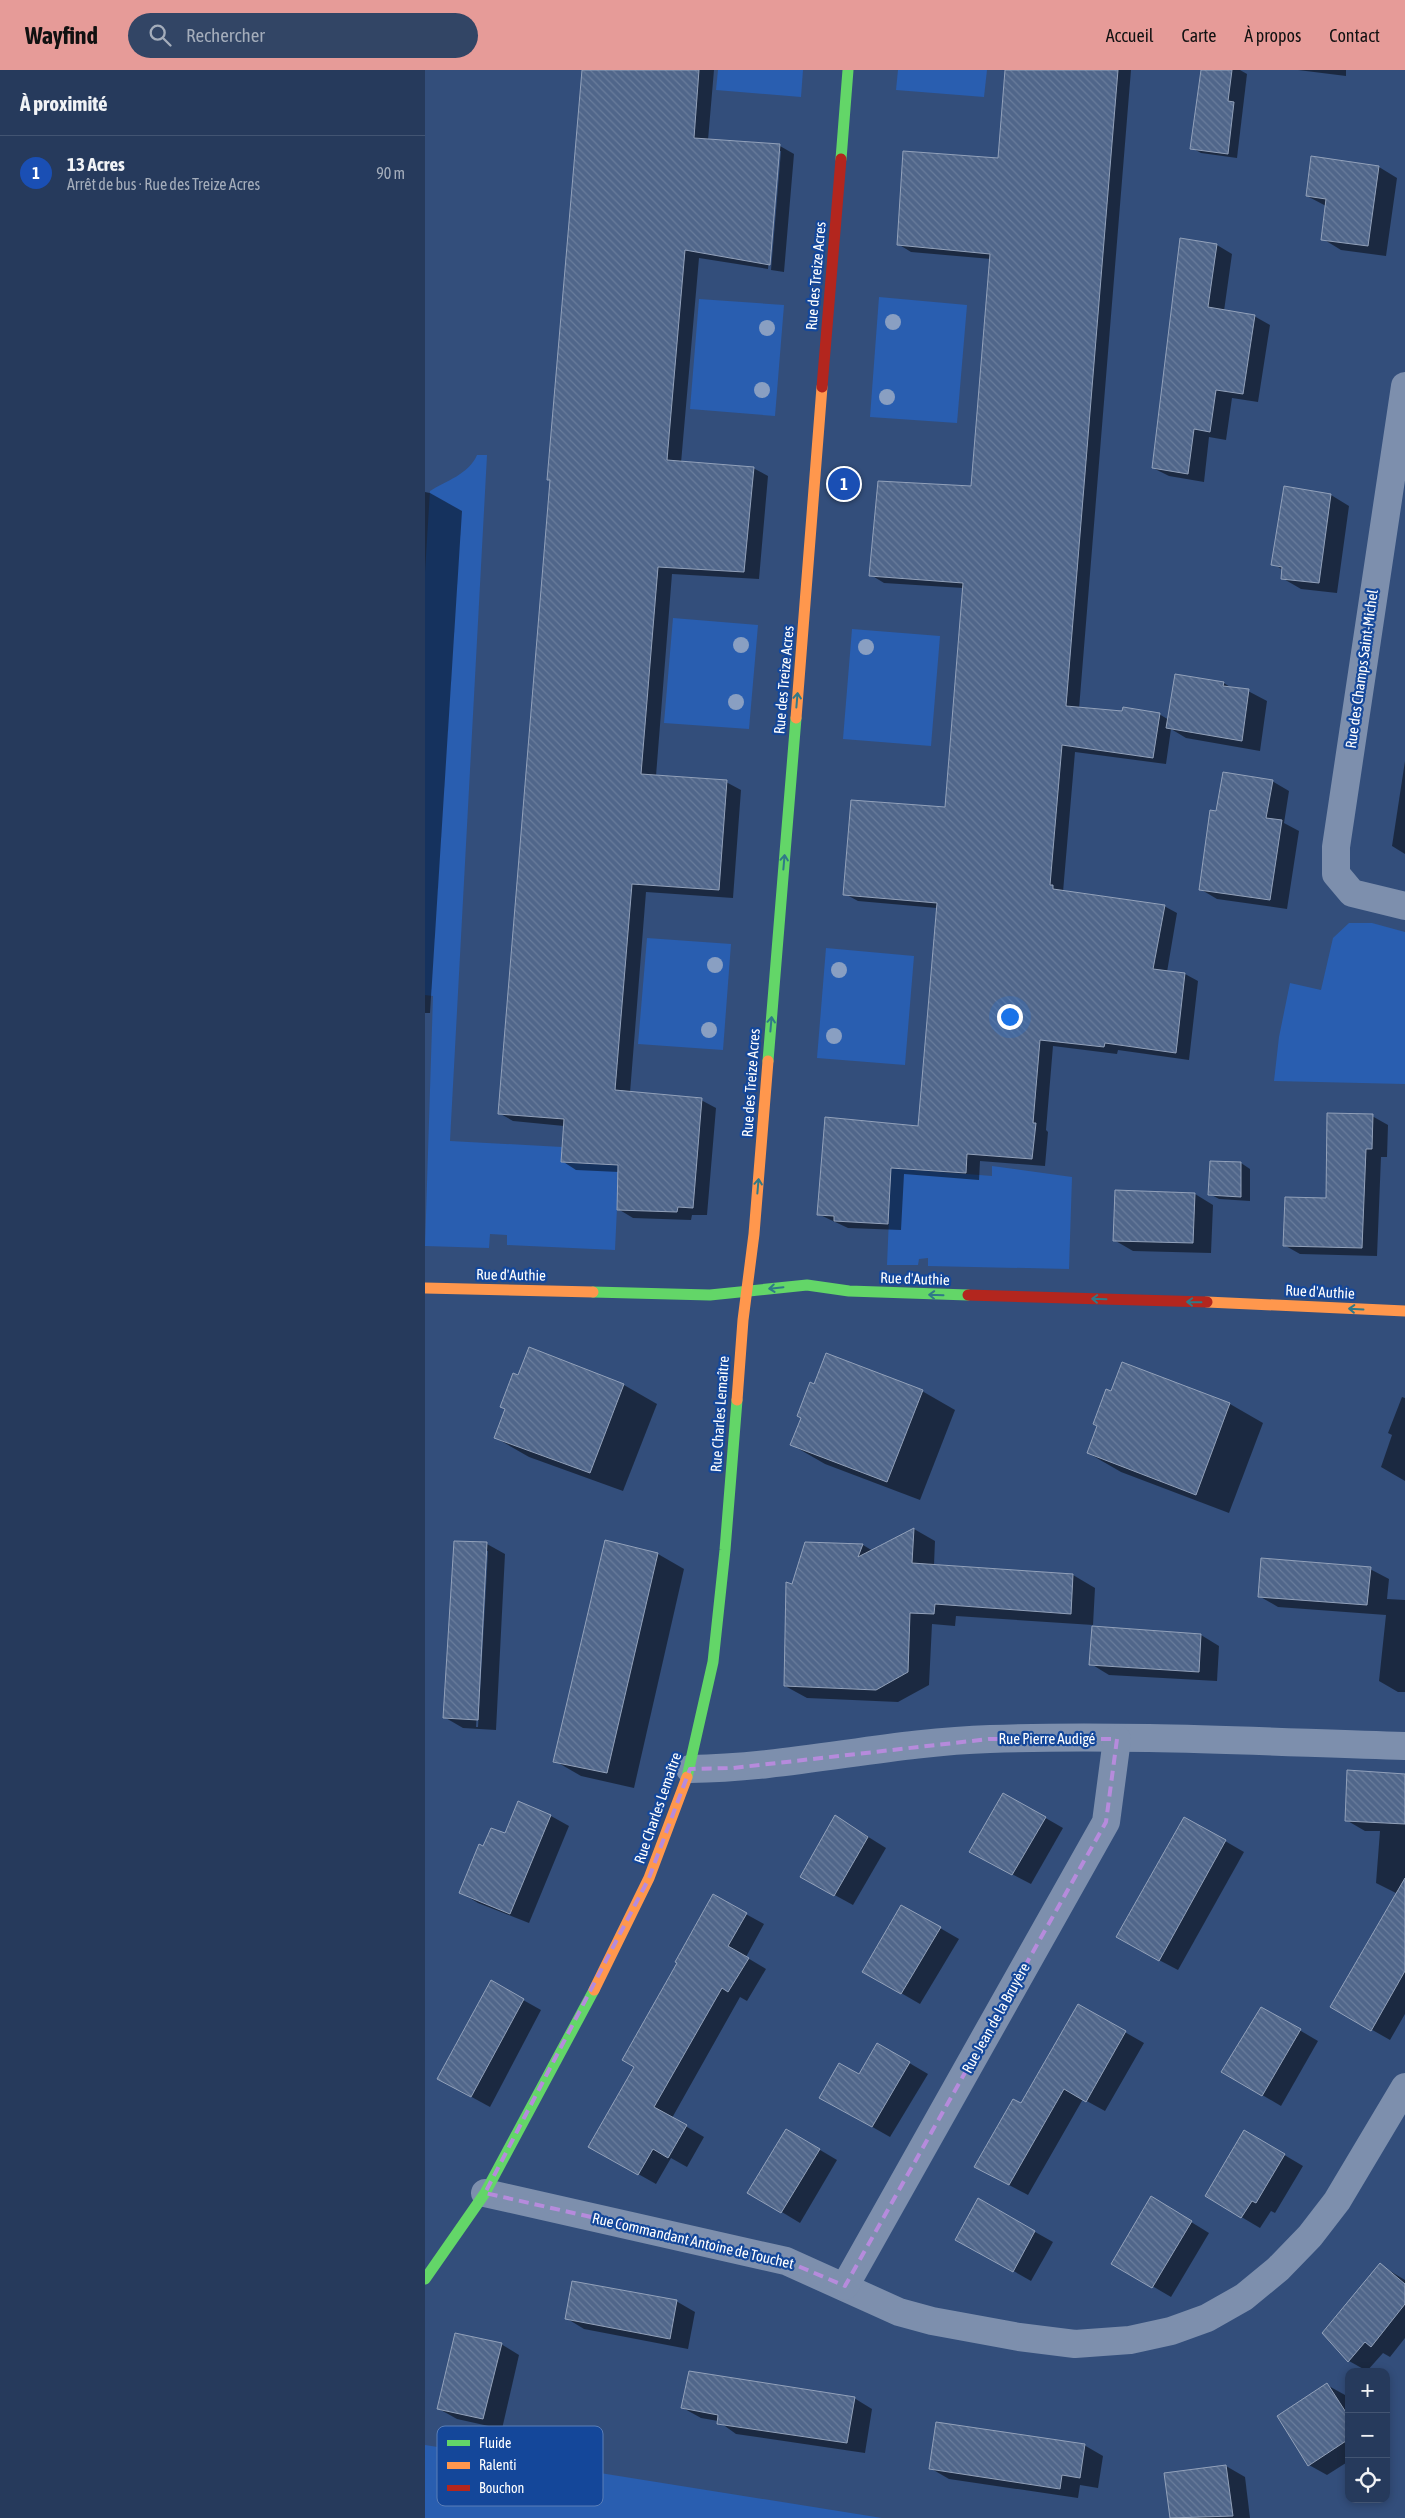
<!DOCTYPE html>
<html lang="fr">
<head>
<meta charset="utf-8">
<style>
  body { margin:0; font-family:"Asap Condensed",sans-serif; background:#324565; color:#f1f3f6 }
  .controls { position:absolute; right:15px; bottom:15px; display:grid; overflow:hidden; border-radius:10px; box-shadow:0 2px 8px #0003 }
  .controls button { width:45px; height:45px; display:grid; place-items:center; padding:0; border:0; border-bottom:1px solid #425472; background:#263a5c; color:#f1f3f6; font:25px sans-serif }
  .you { position:absolute; left:584px; top:946px; width:18px; height:18px; margin:-12px; border:4px solid #fff; border-radius:50%; background:#1a73e8; box-shadow:0 0 0 8px #1a73e833 }
  .badge { display:grid; place-items:center; width:32px; height:32px; border-radius:50%; background:#e69b98; color:#fff; font-size:16px; font-weight:700 }
  .pin { position:absolute; translate:-50% -50%; border:2px solid #fff; box-shadow:0 1px 5px #0006 }
  .list { margin:0; padding:0; list-style:none }
  h2 { display:flex; justify-content:space-between; align-items:center; height:65px; margin:0; padding:0 20px; font-size:21px }
  h2 small { font-size:16px; font-weight:400; color:#a4adbb }
  .list li { display:grid; grid-template-columns:32px 1fr auto; gap:15px; align-items:center; box-sizing:border-box; height:75px; padding:0 20px; border-top:1px solid #425472 }
  .list b { display:block; font-size:19px; white-space:nowrap }
  .list p { margin:0; font-size:16px; white-space:nowrap; color:#a4adbb }
  .list em { font-size:16px; font-style:normal; color:#a4adbb }
  .icon { flex:none; width:28px; height:28px; fill:none; stroke:currentColor; stroke-width:2; stroke-linecap:round; stroke-linejoin:round }
  .map { position:relative; flex:none; width:980px; height:2448px; overflow:hidden }
  header { display:flex; align-items:center; gap:30px; box-sizing:border-box; height:70px; padding:0 25px; background:#e69b98; color:#111 }
  header strong { font-size:24px }
  nav { display:flex; gap:28px; margin-inline-start:auto; font-size:18px }
  .search { width:350px; height:45px; background:#324565; display:flex; align-items:center; gap:12px; box-sizing:border-box; padding:0 18px; border-radius:28px; color:#a4adbb; font-size:19px }
  main { display:flex }
  aside { flex:1; background:#263a5c }
  .map>svg:first-child { display:block }
  .grass { fill:#295eb0 }
  .shadow { fill:#0007; fill-rule:evenodd }
  .building { fill:url(#building-back-hatch); stroke:#92a1ba }
  .lines { fill:none; stroke-linecap:round; stroke-linejoin:round }
  .street { stroke:#7d8fad; stroke-width:28 }
  .fast { stroke:#63d668; stroke-width:11 }
  .slow { stroke:#ff974d; stroke-width:11 }
  .jam { stroke:#b3261e; stroke-width:11 }
  .tree { fill:#899fc2 }
  .oneway { stroke:#307988 }
  .marked { fill:none; stroke:#b68bdc; stroke-width:4; stroke-dasharray:10 6; stroke-linejoin:round }
  .labels { text-anchor:middle; stroke-width:4.5; stroke-linejoin:round; paint-order:stroke }
  .street-label { font-size:15px; fill:#fff; stroke:#14479a }
  .key { fill:#14479a; stroke:#5a7eb8; stroke-width:1 }
  .key-label { font-size:14px; fill:#fff }
</style>
</head>
<body>
<header>
<strong>Wayfind</strong>
<div class="search"><svg class="icon" aria-label="search" viewBox="0 0 24 24"><circle cx="10" cy="10" r="6"/><path d="M15 15l6 6"/></svg>Rechercher</div>
<nav><a>Accueil</a><a>Carte</a><a>À propos</a><a>Contact</a></nav>
</header>
<main>
<aside>
<h2>À proximité<small></small></h2>
<ul class="list">
<li><span class="badge" style="background:#1a4fb4">1</span><div><b>13 Acres</b><p>Arrêt de bus · Rue des Treize Acres</p></div><em>90 m</em></li>
</ul>
</aside>
<div class="map">
<svg width="980" height="2448" viewBox="0 0 980 2448">
  <defs>
    <pattern id="building-back-hatch" width="6" height="6" patternUnits="userSpaceOnUse" patternTransform="scale(1.25)"><rect width="6" height="6" fill="#50668a"/><path d="M-1 5l2 2M0 0l6 6M5-1l2 2" fill="none" stroke="#6a7d9c"/></pattern>
  </defs>
  <rect width="100%" height="100%" fill="#334e7b"/>
  <g class="grass">
    <polygon points="293,0 378,0 376,27 291,20"/>
    <polygon points="473,0 562,0 559,27 471,20"/>
    <polygon points="454,227 542,235 532,353 445,347"/>
    <polygon points="274,229 359,235 350,346 265,339"/>
    <path d="M52,385H62L25,1071L137,1077L136,1092L194,1095L190,1180L82,1175V1165L65,1164L64,1178L0,1176L8,926L0,925V502L5,421C21,411 44,404 52,385Z"/>
    <polygon points="248,548 333,555 324,659 239,653"/>
    <polygon points="427,559 515,566 506,676 418,669"/>
    <polygon points="924,853 947,853 980,862 980,1014 849,1011 854,967 865,913 896,920 908,868"/>
    <polygon points="222,868 306,874 298,980 213,974"/>
    <polygon points="401,878 489,886 480,995 392,988"/>
    <polygon points="567,1096 647,1107 644,1199 503,1196 503,1188 494,1189 493,1195 462,1195 464,1148 459,1147 463,1098 567,1106"/>
    <polygon points="0,2375 457,2448 0,2448"/>
  </g>
  <g class="shadow">
    <polygon points="159,0 289,0 283,70 355,76 369,84 359,202 346,200 356,81 353,81 343,199 274,188 256,393 328,398 343,406 334,509 247,504 231,706 301,712 316,720 308,828 221,822 205,1023 276,1030 291,1038 282,1145 267,1145 266,1150 208,1148 193,1139 194,1102 151,1100 137,1091 139,1056 88,1051 74,1043 126,411 123,409"/>
    <polygon points="581,0 706,0 654,639 734,644 744,650 799,613 808,619 823,621 842,631 835,681 761,668 746,659 741,694 650,682 638,822 739,836 752,843 742,902 760,904 773,911 764,990 693,980 692,984 628,976 621,1060 623,1062 620,1096 555,1091 554,1110 479,1104 476,1160 423,1158 393,1144 494,1058 512,838 433,831 420,824 521,738 538,518 459,513 446,505 547,417 566,189 486,182 473,174 574,89"/>
    <polygon points="776,0 815,0 822,4 812,88 776,83 767,78"/>
    <polygon points="873,0 921,0 921,6"/>
    <polygon points="887,88 954,97 972,108 961,186 916,180 898,169 901,136 882,126"/>
    <polygon points="756,170 792,175 807,184 799,241 829,246 845,255 833,332 807,328 801,370 784,367 779,412 744,406 728,398"/>
    <polygon points="860,417 906,425 924,436 912,523 876,519 857,508 858,500 848,494"/>
    <polygon points="0,422 5,423 37,441 5,943 0,943"/>
    <polygon points="980,691 980,784 967,776"/>
    <polygon points="847,711 864,721 859,753 874,761 862,839 792,829 775,819 792,742"/>
    <polygon points="947,1046 963,1055 962,1087 956,1087 952,1186 875,1184 859,1175 903,1129"/>
    <polygon points="786,1092 816,1093 825,1099 825,1131 794,1129 785,1124"/>
    <polygon points="770,1124 788,1135 786,1183 708,1181 689,1170"/>
    <polygon points="105,1279 199,1315 232,1334 198,1421 104,1387 71,1368"/>
    <polygon points="698,1294 805,1334 838,1353 804,1443 696,1402 663,1383"/>
    <polygon points="390,1315 497,1321 530,1340 495,1430 400,1394 367,1375"/>
    <polygon points="977,1327 980,1328 980,1411 956,1397 967,1365 963,1363"/>
    <polygon points="489,1459 510,1471 509,1495 648,1505 670,1518 668,1555 531,1546 530,1556 507,1554 504,1615 473,1632 382,1628 360,1616 368,1515 380,1473 438,1475 448,1481"/>
    <path d="M30,1472L62,1474L80,1484L71,1660L38,1658L19,1647ZM61,1481H63L53,1657H51Z"/>
    <polygon points="181,1472 233,1484 259,1499 209,1718 156,1706 130,1691"/>
    <polygon points="945,1499 964,1509 962,1529 980,1530 980,1622 973,1622 954,1611 961,1545 853,1537 834,1526"/>
    <polygon points="668,1558 776,1565 794,1576 792,1611 684,1605 666,1594"/>
    <polygon points="980,1705 980,1944 965,1970 907,1937 973,1824 951,1813 955,1761 940,1761 921,1750"/>
    <polygon points="579,1724 638,1758 606,1814 564,1792"/>
    <polygon points="126,1746 144,1756 104,1853 53,1833 35,1822 59,1777 80,1764"/>
    <polygon points="429,1758 461,1778 428,1835 395,1817"/>
    <polygon points="800,1771 819,1782 753,1900 711,1878"/>
    <polygon points="288,1826 339,1854 321,1887 341,1899 322,1931 315,1927 247,2048 279,2067 262,2097 246,2088 231,2114 165,2077 211,1996 254,1893"/>
    <polygon points="477,1836 534,1869 495,1934 438,1901"/>
    <polygon points="66,1912 116,1940 65,2037 32,2019"/>
    <polygon points="654,1936 719,1973 680,2041 658,2029 603,2125 569,2107 596,2035"/>
    <polygon points="837,1938 893,1971 856,2036 798,2002"/>
    <polygon points="452,1974 503,2004 465,2067 414,2038"/>
    <polygon points="819,2061 878,2096 850,2143 846,2141 835,2158 781,2126"/>
    <polygon points="380,2071 412,2090 375,2153 324,2122"/>
    <polygon points="553,2130 628,2172 606,2211 532,2169"/>
    <polygon points="745,2139 784,2163 746,2227 688,2193"/>
    <polygon points="955,2195 980,2210 980,2268 965,2287 958,2283 942,2301 924,2291"/>
    <polygon points="251,2231 270,2242 263,2279 159,2259 141,2248"/>
    <polygon points="76,2274 94,2285 77,2359 32,2349 14,2339"/>
    <polygon points="902,2315 920,2325 924,2330 924,2391 902,2405 884,2395"/>
    <polygon points="429,2328 447,2339 440,2383 311,2364 293,2351 276,2348 258,2338"/>
    <polygon points="659,2375 678,2386 673,2418 655,2415 653,2428 524,2409 505,2398"/>
    <polygon points="801,2396 820,2407 825,2448 746,2448 740,2404"/>
  </g>
  <g class="building">
    <polygon points="157,0 274,0 269,68 355,74 345,195 260,180 242,390 329,397 319,502 233,497 216,704 302,710 294,820 207,814 190,1020 277,1028 268,1138 253,1137 252,1142 192,1140 193,1095 136,1092 139,1049 73,1044 125,410 122,410"/>
    <polygon points="580,0 693,0 641,636 697,641 698,637 735,643 728,688 637,675 625,815 628,815 628,819 740,835 728,899 760,903 751,983 680,973 679,977 615,970 608,1053 611,1053 607,1089 542,1084 541,1103 466,1098 463,1154 409,1151 409,1146 392,1145 400,1047 493,1056 512,833 418,825 426,730 520,737 538,513 444,506 453,411 546,416 565,184 472,175 478,81 573,88"/>
    <polygon points="776,0 807,0 803,31 809,32 803,84 765,79"/>
    <polygon points="886,86 954,96 943,176 896,170 901,129 881,126"/>
    <polygon points="755,168 792,174 783,237 830,245 818,324 791,320 785,362 769,359 763,404 727,398"/>
    <polygon points="859,416 906,424 894,513 856,509 857,497 846,495"/>
    <polygon points="750,604 799,612 798,616 824,619 817,671 741,658"/>
    <polygon points="798,702 848,710 841,748 857,750 845,830 774,820 785,740 791,741"/>
    <polygon points="902,1043 948,1044 947,1079 941,1079 937,1178 858,1176 860,1127 901,1128"/>
    <polygon points="785,1091 816,1092 816,1127 783,1125"/>
    <polygon points="690,1120 770,1123 768,1173 688,1171"/>
    <polygon points="104,1277 199,1314 165,1403 69,1368 80,1339 75,1337 88,1303 93,1305"/>
    <polygon points="401,1283 498,1320 462,1412 365,1375 376,1348 372,1346 385,1312 389,1314"/>
    <polygon points="697,1292 805,1333 771,1425 662,1383 672,1356 668,1354 681,1319 686,1321"/>
    <polygon points="489,1458 487,1493 648,1504 646,1544 510,1534 509,1544 485,1543 483,1602 451,1620 359,1616 361,1512 367,1514 380,1472 438,1474 433,1487"/>
    <polygon points="180,1470 233,1483 182,1703 128,1692"/>
    <polygon points="29,1471 62,1472 53,1650 18,1648"/>
    <polygon points="836,1488 946,1497 942,1535 833,1527"/>
    <polygon points="667,1556 776,1564 774,1602 664,1595"/>
    <polygon points="922,1700 980,1704 980,1754 920,1751"/>
    <polygon points="578,1723 621,1747 587,1805 544,1782"/>
    <polygon points="93,1731 126,1745 85,1844 34,1823 54,1774 58,1776 66,1758 80,1763"/>
    <polygon points="410,1745 443,1767 409,1826 375,1807"/>
    <polygon points="759,1747 801,1770 734,1891 691,1867"/>
    <polygon points="980,1808 980,1901 946,1961 905,1937"/>
    <polygon points="288,1824 322,1843 303,1876 324,1888 303,1922 297,1918 229,2037 262,2055 243,2088 228,2079 213,2105 163,2077 209,1997 197,1990 252,1893 250,1892"/>
    <polygon points="476,1835 516,1857 476,1924 437,1902"/>
    <polygon points="66,1910 99,1929 46,2027 12,2009"/>
    <polygon points="653,1934 701,1961 661,2032 639,2019 584,2115 549,2097 588,2029 596,2033"/>
    <polygon points="836,1937 876,1959 837,2026 796,2002"/>
    <polygon points="452,1973 485,1992 447,2057 394,2028 414,1993 434,2004"/>
    <polygon points="361,2059 395,2079 356,2143 322,2123"/>
    <polygon points="819,2060 860,2084 831,2133 827,2131 816,2148 780,2126"/>
    <polygon points="726,2126 767,2151 727,2218 686,2194"/>
    <polygon points="553,2128 610,2161 588,2202 530,2170"/>
    <polygon points="955,2193 980,2214 980,2234 946,2277 940,2272 923,2292 897,2263"/>
    <polygon points="147,2211 252,2230 245,2269 140,2249"/>
    <polygon points="30,2263 77,2273 58,2349 12,2339"/>
    <polygon points="264,2301 430,2327 422,2373 292,2354 293,2345 256,2338"/>
    <polygon points="902,2313 924,2347 924,2369 883,2396 852,2346"/>
    <polygon points="511,2352 660,2374 655,2408 637,2405 635,2419 504,2399"/>
    <polygon points="801,2395 808,2446 745,2448 739,2403"/>
  </g>
  <g class="lines">
    <g class="street">
      <polyline points="980,316 911,777 911,804 927,823 980,836"/>
      <path d="M265,1699C365,1698 464,1672 565,1669C703,1664 842,1672 980,1676"/>
      <polyline points="60,2123 361,2191 474,2242 507,2251 594,2267 650,2274 705,2270 746,2261 782,2248 819,2227 853,2199 885,2166 912,2131 980,2017"/>
      <polyline points="420,2216 681,1752 692,1669"/>
    </g>
    <g class="fast">
      <polyline points="416,89 423,0"/>
      <polyline points="343,991 371,648"/>
      <polyline points="168,1222 285,1225 382,1215 424,1221 543,1225"/>
      <polyline points="262,1707 288,1592 300,1480 312,1330"/>
      <polyline points="0,2209 60,2123 169,1920"/>
    </g>
    <g class="slow">
      <polyline points="371,648 397,317"/>
      <polyline points="0,1218 168,1222"/>
      <polyline points="782,1232 980,1241"/>
      <polyline points="312,1330 318,1250 329,1164 343,991"/>
      <polyline points="169,1920 224,1808 262,1707"/>
    </g>
    <g class="jam">
      <polyline points="397,317 416,89"/>
      <polyline points="543,1225 782,1232"/>
    </g>
  </g>
  <g class="tree">
    <circle cx="468" cy="252" r="8"/>
    <circle cx="342" cy="258" r="8"/>
    <circle cx="337" cy="320" r="8"/>
    <circle cx="462" cy="327" r="8"/>
    <circle cx="316" cy="575" r="8"/>
    <circle cx="441" cy="577" r="8"/>
    <circle cx="311" cy="632" r="8"/>
    <circle cx="290" cy="895" r="8"/>
    <circle cx="414" cy="900" r="8"/>
    <circle cx="284" cy="960" r="8"/>
    <circle cx="409" cy="966" r="8"/>
  </g>
  <defs><path id="oneway-shaft" d="M-6 0H5M1.5-3L5.5 0L1.5 3" fill="none" stroke-width="1.6" stroke-linecap="round" stroke-linejoin="round" transform="scale(1.25)"/></defs>
  <g class="oneway">
    <use href="#oneway-shaft" transform="translate(372 630) rotate(-85)"/>
    <use href="#oneway-shaft" transform="translate(359 792) rotate(-85)"/>
    <use href="#oneway-shaft" transform="translate(346 954) rotate(-85)"/>
    <use href="#oneway-shaft" transform="translate(333 1116) rotate(-85)"/>
    <use href="#oneway-shaft" transform="translate(351 1218) rotate(174)"/>
    <use href="#oneway-shaft" transform="translate(511 1225) rotate(-178)"/>
    <use href="#oneway-shaft" transform="translate(674 1229) rotate(-178)"/>
    <use href="#oneway-shaft" transform="translate(769 1232) rotate(-179)"/>
    <use href="#oneway-shaft" transform="translate(931 1239) rotate(-177)"/>
  </g>
  <path class="marked" d="M564,1669H692L681,1752L420,2216L361,2191L60,2123L224,1808L265,1699L308,1698Z"/>
  <g class="labels">
    <g class="street-label">
      <text transform="translate(391 206) rotate(-85)" y="5">Rue des Treize Acres</text>
      <text transform="translate(937 599) rotate(-82)" y="5">Rue des Champs Saint-Michel</text>
      <text transform="translate(359 610) rotate(-85)" y="5">Rue des Treize Acres</text>
      <text transform="translate(326 1013) rotate(-86)" y="5">Rue des Treize Acres</text>
      <text transform="translate(86 1205) rotate(1)" y="5">Rue d'Authie</text>
      <text transform="translate(490 1209) rotate(2)" y="5">Rue d'Authie</text>
      <text transform="translate(895 1222) rotate(3)" y="5">Rue d'Authie</text>
      <text transform="translate(295 1344) rotate(-86)" y="5">Rue Charles Lemaître</text>
      <text x="622" y="1674">Rue Pierre Audigé</text>
      <text transform="translate(233 1738) rotate(-71)" y="5">Rue Charles Lemaître</text>
      <text transform="translate(571 1948) rotate(-61)" y="5">Rue Jean de la Bruyère</text>
      <text transform="translate(268 2171) rotate(13)" y="5">Rue Commandant Antoine de Touchet</text>
    </g>
  </g>
  <rect x="12" y="2356" width="166" height="80" rx="8" class="key"/>
  <rect x="22" y="2370" width="23" height="6" fill="#63d668"/>
  <rect x="22" y="2392" width="23" height="7" fill="#ff974d"/>
  <rect x="22" y="2415" width="23" height="6" fill="#b3261e"/>
  <g class="key-label">
    <text x="54" y="2378">Fluide</text>
    <text x="54" y="2400">Ralenti</text>
    <text x="54" y="2423">Bouchon</text>
  </g>
</svg>
<div class="controls">
<button>+</button>
<button>−</button>
<button><svg class="icon" aria-label="locate" viewBox="0 0 24 24"><circle cx="12" cy="12" r="6"/><path d="M12 2v4M12 18v4M2 12h4M18 12h4"/></svg></button>
</div>
<div class="you"></div>
<div class="pin badge" style="left:419px;top:414px;background:#1a4fb4">1</div>
</div>
</main>
</body>
</html>
